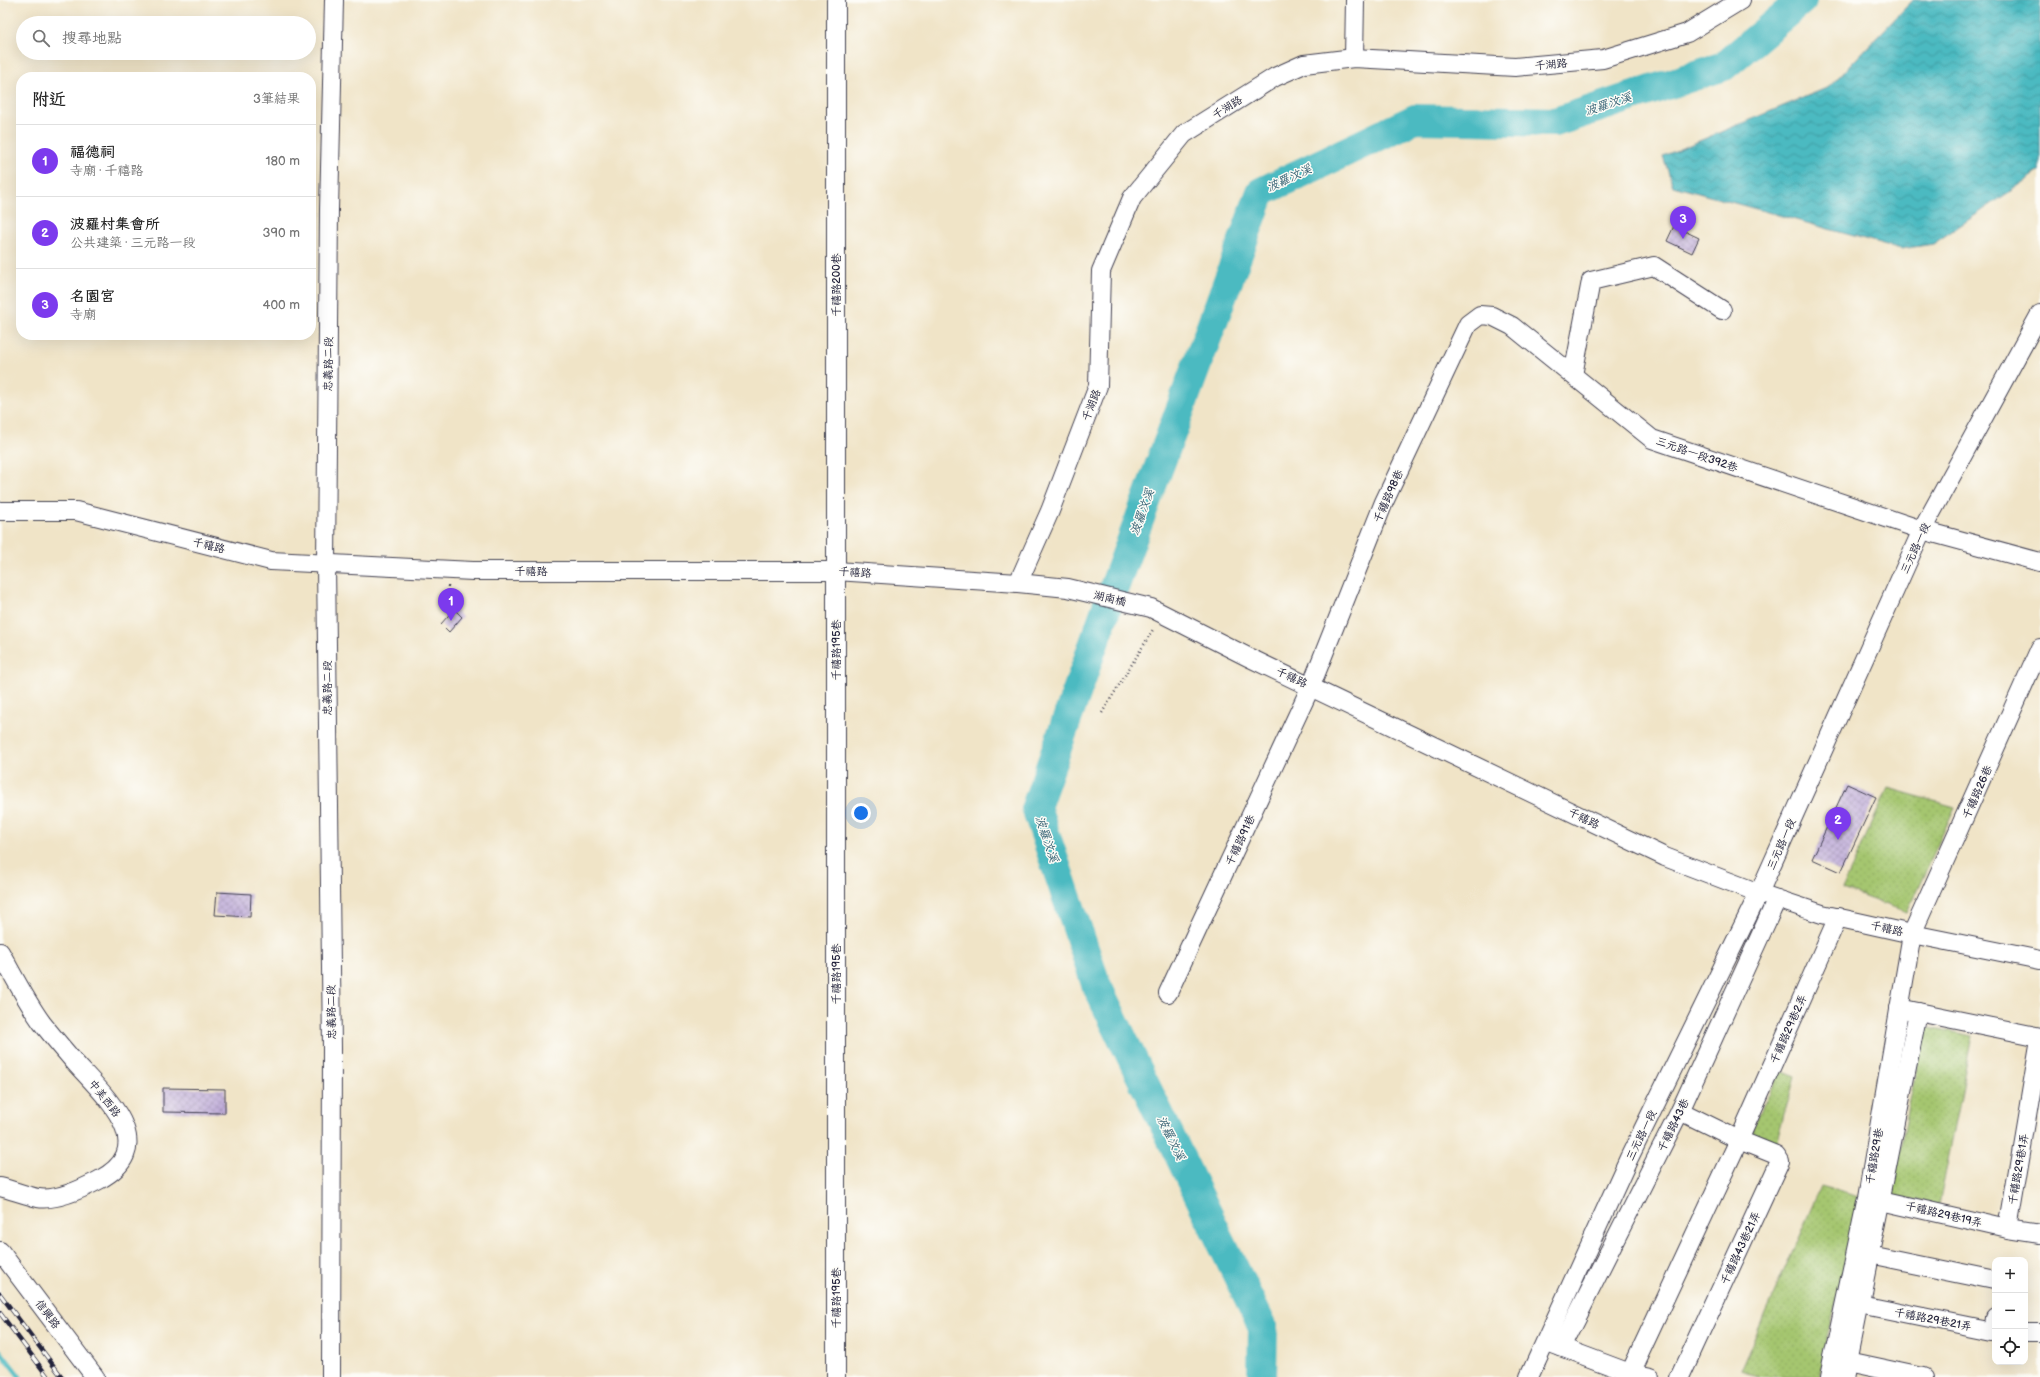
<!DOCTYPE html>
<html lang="zh-TW">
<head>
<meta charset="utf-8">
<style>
  body { margin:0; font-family:"Balsamiq Sans","LXGW WenKai TC",sans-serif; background:#f6f6f6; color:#222 }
  .controls { position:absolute; right:12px; bottom:12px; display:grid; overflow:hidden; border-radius:8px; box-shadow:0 4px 16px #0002 }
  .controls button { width:36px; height:36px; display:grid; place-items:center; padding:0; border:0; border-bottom:1px solid #e0e0e0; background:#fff; color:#222; font:20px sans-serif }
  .you { position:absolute; left:861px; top:813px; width:14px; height:14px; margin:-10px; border:3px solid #fff; border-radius:50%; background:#1a73e8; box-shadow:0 0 0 6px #1a73e833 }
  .badge { display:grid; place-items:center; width:26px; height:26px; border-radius:50%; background:#7c3aed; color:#fff; font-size:13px; font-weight:700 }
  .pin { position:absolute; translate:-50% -33px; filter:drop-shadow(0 1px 2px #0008) }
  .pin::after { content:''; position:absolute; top:21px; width:14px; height:12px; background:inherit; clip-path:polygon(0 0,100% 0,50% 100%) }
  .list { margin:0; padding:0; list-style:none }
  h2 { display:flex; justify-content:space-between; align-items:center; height:52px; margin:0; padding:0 16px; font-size:17px }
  h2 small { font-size:13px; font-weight:400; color:#767676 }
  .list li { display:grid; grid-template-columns:26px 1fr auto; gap:12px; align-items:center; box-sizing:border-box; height:72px; padding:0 16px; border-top:1px solid #e0e0e0 }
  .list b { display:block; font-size:15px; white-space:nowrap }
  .list p { margin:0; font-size:13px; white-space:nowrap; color:#767676 }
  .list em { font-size:13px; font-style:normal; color:#767676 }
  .icon { flex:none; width:22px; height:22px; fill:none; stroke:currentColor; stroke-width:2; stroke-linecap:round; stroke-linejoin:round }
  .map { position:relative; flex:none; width:2040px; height:1377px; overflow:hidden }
  .search { position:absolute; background:#fff; box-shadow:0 4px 16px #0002; left:16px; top:16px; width:300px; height:44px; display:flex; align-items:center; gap:10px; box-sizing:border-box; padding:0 14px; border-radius:22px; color:#767676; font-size:15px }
  .panel { position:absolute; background:#fff; box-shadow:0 4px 16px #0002; left:16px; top:72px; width:300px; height:268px; border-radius:16px }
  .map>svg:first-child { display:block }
  .grass { fill:url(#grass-dots); stroke:#647455 }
  .water { fill:url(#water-waves); stroke:#366e7e }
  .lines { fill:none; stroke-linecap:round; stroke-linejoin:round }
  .stream { stroke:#4bbac1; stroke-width:5 }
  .river { stroke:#4bbac1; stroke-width:30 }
  .building { fill:url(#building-cross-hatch) }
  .minor-casing { stroke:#413f50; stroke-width:20 }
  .path { stroke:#413f50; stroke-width:2.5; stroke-dasharray:1 3; stroke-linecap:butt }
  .minor { stroke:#fff; stroke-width:18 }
  .rail-casing { stroke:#22223b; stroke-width:4.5 }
  .rail { stroke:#fdfcf7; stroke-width:3; stroke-dasharray:9; stroke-linecap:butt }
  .labels { text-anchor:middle; stroke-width:3; stroke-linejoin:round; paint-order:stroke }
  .street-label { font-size:11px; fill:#22223b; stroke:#fdfcf7 }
  .water-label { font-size:12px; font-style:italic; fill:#325f71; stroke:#fdfcf7 }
</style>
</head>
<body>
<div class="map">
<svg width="2040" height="1377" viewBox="0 0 2040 1377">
  <defs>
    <pattern id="grass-dots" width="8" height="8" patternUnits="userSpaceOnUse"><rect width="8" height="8" fill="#a5c66f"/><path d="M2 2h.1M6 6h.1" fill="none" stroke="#8eaa61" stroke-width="1.8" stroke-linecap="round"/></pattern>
    <pattern id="water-waves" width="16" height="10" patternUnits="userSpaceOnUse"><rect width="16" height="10" fill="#4bbac1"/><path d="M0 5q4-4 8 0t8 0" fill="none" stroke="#3e979e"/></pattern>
    <pattern id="building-cross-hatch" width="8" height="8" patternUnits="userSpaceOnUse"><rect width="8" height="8" fill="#c0add9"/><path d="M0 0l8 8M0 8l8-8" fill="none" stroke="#9c8cb1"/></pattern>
  </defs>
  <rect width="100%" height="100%" fill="#fdfcf7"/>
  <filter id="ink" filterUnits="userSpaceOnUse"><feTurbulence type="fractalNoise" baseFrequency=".025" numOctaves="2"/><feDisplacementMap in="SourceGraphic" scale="8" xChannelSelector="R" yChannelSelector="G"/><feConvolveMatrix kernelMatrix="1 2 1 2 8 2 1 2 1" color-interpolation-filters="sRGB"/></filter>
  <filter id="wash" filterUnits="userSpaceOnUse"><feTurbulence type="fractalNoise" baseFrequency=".012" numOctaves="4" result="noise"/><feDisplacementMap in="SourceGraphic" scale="16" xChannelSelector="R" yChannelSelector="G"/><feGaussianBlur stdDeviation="0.9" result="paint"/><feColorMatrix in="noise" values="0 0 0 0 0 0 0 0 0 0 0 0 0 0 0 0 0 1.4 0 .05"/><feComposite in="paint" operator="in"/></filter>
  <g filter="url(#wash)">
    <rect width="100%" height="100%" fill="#f0e4c7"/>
    <g class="grass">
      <polygon points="1888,788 1955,807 1907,912 1842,889"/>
      <polygon points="1925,1026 1973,1036 1939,1205 1891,1195"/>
      <polygon points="1780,1071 1795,1077 1775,1146 1749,1136"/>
      <polygon points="1821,1186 1860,1197 1819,1377 1762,1377 1740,1371"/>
    </g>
    <polygon class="water" points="1913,0 2040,0 2040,171 1933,244 1901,249 1673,186 1663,156 1829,87"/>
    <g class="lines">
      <polyline class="stream" points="0,1351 20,1377"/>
      <polyline class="river" points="1262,1377 1263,1328 1096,984 1036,807 1105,612 1261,192 1415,119 1555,122 1724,66 1802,0"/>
    </g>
    <g id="blocks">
      <g class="building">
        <polygon points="1674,226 1699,238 1692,253 1667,241"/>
        <polygon points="454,609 462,617 449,632 441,624"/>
        <polygon points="1847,784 1876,797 1841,872 1812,859"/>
        <polygon points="217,892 251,894 250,917 215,915"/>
        <polygon points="163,1088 225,1089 225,1113 163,1112"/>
      </g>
    </g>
  </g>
  <g filter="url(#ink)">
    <use href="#blocks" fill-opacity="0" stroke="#413f50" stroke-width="1"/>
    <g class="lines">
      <g class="minor-casing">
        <g id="minor">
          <polyline points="1354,58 1355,0"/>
          <polyline points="1573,375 1591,281 1654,266 1722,310"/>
          <polyline points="0,511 76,511 271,561 473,571 836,571 1018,583 1068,588 1151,608 1248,657 1665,857 1759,893 1822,914 1912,934 2040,960"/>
          <polyline points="1018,583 1050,511 1098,386 1101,271 1132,198 1184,134 1275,77 1304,64 1354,58 1515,67 1603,59 1687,33 1741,0"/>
          <path d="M0,952C13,975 26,1001 42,1023C53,1037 65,1051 77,1065C107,1098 161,1147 99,1180C82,1189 57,1201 38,1198C25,1195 12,1190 0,1187"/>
          <polyline points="1168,993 1311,686 1384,502 1468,324 1480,315 1492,316 1512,326 1652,439 1922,530 2040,562"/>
          <polyline points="1918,1012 2040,1037"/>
          <polyline points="1680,1111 1739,1140 1776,1155 1780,1161 1680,1377"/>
          <polyline points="1881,1200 2008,1229 2040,1234"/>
          <polyline points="2008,1229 2040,1039"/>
          <polyline points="0,1251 95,1377"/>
          <polyline points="1869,1255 1995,1281"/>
          <polyline points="1860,1304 1993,1331 1995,1317"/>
          <polyline points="2025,1333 2040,1333"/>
          <polyline points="1550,1343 1630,1373 1649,1377"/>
          <polyline points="1561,1347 1680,1111 1777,899"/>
          <polyline points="1848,1361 1923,1377"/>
          <polyline points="1630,1373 1739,1140 1838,917"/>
          <polyline points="331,1377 332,1048 326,564 329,209 334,0"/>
          <polyline points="836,1377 836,0"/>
          <polyline points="1529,1377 1629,1158 1759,893 1922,530 2040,314"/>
          <polyline points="1829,1377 1867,1198 1912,934 2040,648"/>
          <polyline points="1845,1377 1918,1012 1899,1008"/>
        </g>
      </g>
      <g class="path">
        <polyline points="448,586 449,607"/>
        <polyline points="1102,713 1154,628"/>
      </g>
      <use href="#minor" class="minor"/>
      <g class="rail-casing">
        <g id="rail">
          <polyline points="0,1294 62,1377"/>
          <polyline points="0,1313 48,1377"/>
        </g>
      </g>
      <use href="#rail" class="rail"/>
    </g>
  </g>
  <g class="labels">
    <g class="street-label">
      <text transform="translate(1551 64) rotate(-5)" y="4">千湖路</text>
      <text transform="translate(1227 107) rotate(-32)" y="4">千湖路</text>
      <text transform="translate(836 285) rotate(-90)" y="4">千禧路200巷</text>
      <text transform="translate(328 364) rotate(-89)" y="4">忠義路二段</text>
      <text transform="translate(1091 405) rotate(-69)" y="4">千湖路</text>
      <text transform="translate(1697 454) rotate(19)" y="4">三元路一段392巷</text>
      <text transform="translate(1388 496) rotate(-66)" y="4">千禧路98巷</text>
      <text transform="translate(209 545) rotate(14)" y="4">千禧路</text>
      <text transform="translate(1915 548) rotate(-65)" y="4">三元路一段</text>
      <text x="531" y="575">千禧路</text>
      <text transform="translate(855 572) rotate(4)" y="4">千禧路</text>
      <text transform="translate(1110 598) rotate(13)" y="4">湖南橋</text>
      <text transform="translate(836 650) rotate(-90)" y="4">千禧路195巷</text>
      <text transform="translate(1292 677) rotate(25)" y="4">千禧路</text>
      <text transform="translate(327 688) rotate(-90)" y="4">忠義路二段</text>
      <text transform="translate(1977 792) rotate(-66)" y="4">千禧路26巷</text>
      <text transform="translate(1584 818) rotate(26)" y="4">千禧路</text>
      <text transform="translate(1240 840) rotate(-65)" y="4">千禧路91巷</text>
      <text transform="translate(1781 844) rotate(-66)" y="4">三元路一段</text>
      <text transform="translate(1887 928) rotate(13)" y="4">千禧路</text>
      <text transform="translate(836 974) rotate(-90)" y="4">千禧路195巷</text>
      <text transform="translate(331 1012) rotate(-91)" y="4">忠義路二段</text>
      <text transform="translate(1788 1029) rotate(-66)" y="4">千禧路29巷2弄</text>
      <text transform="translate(105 1098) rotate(52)" y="4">中美西路</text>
      <text transform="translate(1673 1125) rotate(-64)" y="4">千禧路43巷</text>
      <text transform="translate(1641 1135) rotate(-64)" y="4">三元路一段</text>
      <text transform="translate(1874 1156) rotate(-80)" y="4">千禧路29巷</text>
      <text transform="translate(2018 1169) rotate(-80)" y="4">千禧路29巷1弄</text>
      <text transform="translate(1944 1214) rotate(13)" y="4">千禧路29巷19弄</text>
      <text transform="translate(1740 1248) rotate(-65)" y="4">千禧路43巷21弄</text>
      <text transform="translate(836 1298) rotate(-90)" y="4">千禧路195巷</text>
      <text transform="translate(48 1314) rotate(53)" y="4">信興路</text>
      <text transform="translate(1933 1319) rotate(11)" y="4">千禧路29巷21弄</text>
    </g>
    <g class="water-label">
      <text transform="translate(1608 104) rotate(-18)" y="4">波羅汶溪</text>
      <text transform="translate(1289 178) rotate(-25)" y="4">波羅汶溪</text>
      <text transform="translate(1142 512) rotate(-70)" y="4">波羅汶溪</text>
      <text transform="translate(1047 839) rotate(71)" y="4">波羅汶溪</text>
      <text transform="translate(1171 1138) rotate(64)" y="4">波羅汶溪</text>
    </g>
  </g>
</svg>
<div class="controls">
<button>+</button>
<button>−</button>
<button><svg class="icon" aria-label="locate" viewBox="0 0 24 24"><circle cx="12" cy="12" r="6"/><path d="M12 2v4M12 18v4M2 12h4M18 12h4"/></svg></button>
</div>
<div class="you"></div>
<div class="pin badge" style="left:451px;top:621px">1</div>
<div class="pin badge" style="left:1838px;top:840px">2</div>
<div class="pin badge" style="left:1683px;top:239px">3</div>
<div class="search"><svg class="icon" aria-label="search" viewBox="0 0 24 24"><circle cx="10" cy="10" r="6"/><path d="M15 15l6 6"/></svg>搜尋地點</div>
<section class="panel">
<h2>附近<small>3筆結果</small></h2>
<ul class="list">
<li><span class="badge">1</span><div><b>福德祠</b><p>寺廟 · 千禧路</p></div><em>180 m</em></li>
<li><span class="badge">2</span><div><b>波羅村集會所</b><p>公共建築 · 三元路一段</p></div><em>390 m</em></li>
<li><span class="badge">3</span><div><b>名園宮</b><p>寺廟</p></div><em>400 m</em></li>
</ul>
</section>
</div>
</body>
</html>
